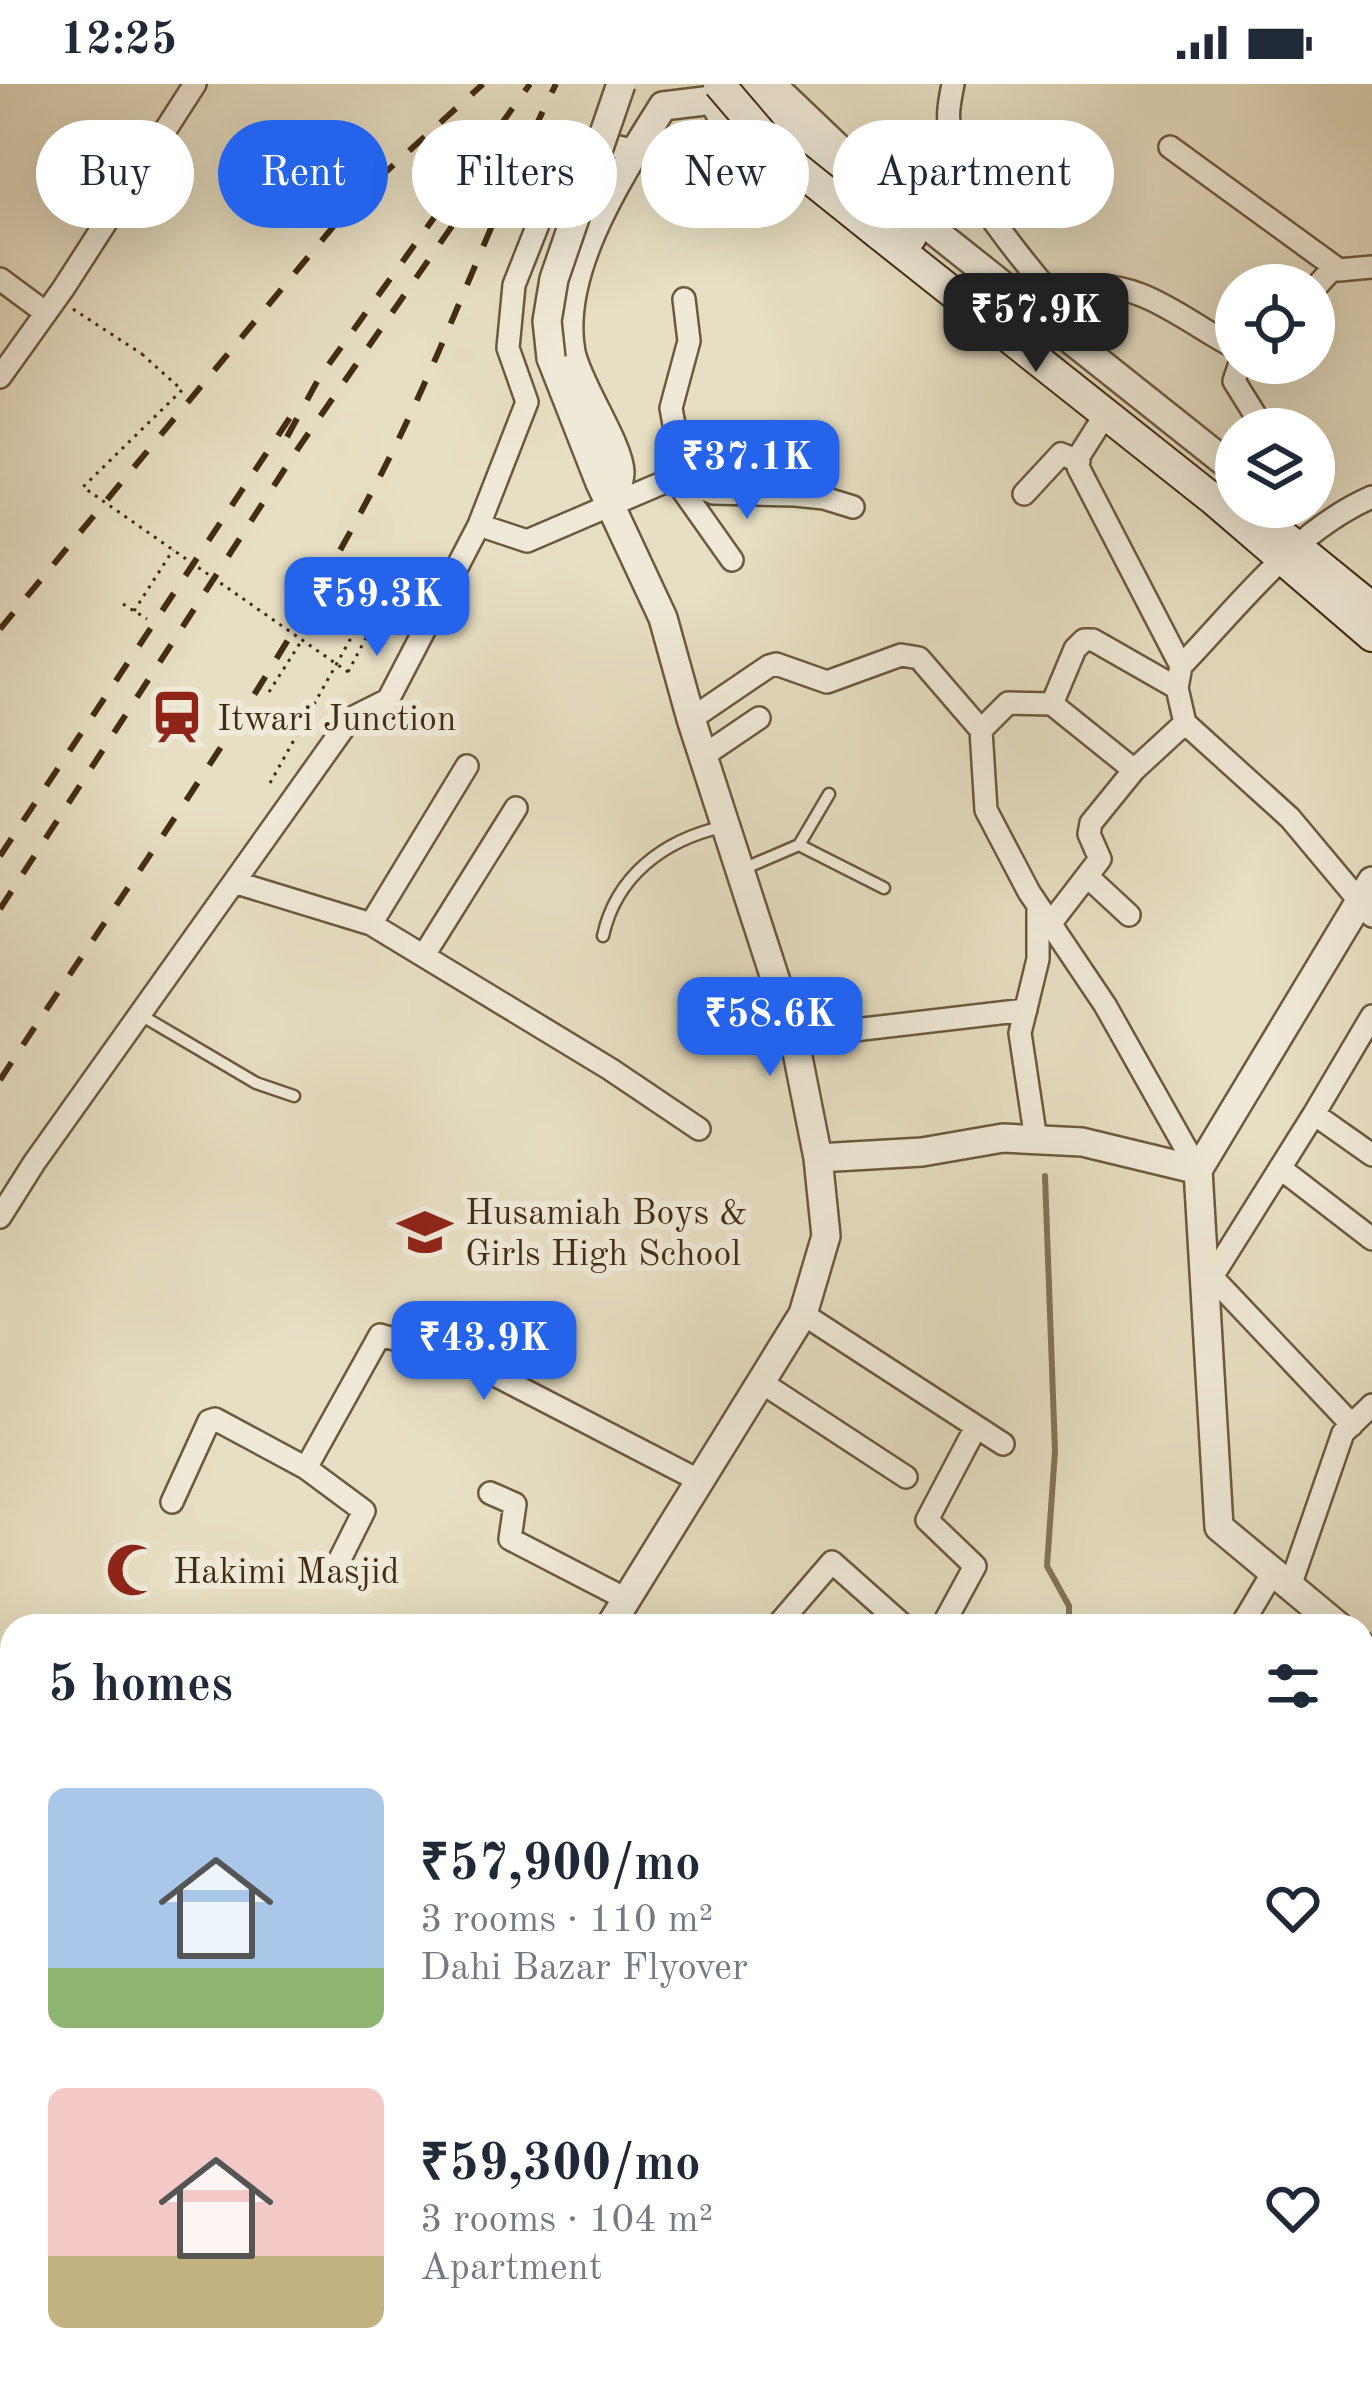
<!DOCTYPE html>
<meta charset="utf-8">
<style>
body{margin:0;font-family:"Old Standard TT",serif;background:#f6f6f7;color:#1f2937;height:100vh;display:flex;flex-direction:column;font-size:45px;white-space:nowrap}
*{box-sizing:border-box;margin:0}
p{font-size:39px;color:#747a83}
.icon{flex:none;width:66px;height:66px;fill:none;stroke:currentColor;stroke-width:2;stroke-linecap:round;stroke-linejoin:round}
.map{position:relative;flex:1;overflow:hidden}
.side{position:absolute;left:0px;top:1530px;width:1374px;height:771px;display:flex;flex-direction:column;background:#fff;border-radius:36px 36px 0 0;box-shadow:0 12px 48px #0002}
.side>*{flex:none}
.top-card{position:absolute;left:36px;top:36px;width:1302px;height:108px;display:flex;gap:24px}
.buttons{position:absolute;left:1215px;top:180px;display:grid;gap:24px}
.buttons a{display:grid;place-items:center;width:120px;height:120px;border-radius:50%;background:#fff;box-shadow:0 12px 48px #0002;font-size:60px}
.price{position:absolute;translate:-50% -102px;padding:0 27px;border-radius:24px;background:#2563eb;color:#fff;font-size:39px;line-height:78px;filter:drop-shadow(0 3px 6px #0008)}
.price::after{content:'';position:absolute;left:50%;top:72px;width:36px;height:27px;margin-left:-18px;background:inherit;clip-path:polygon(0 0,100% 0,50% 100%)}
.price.active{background:#222;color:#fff}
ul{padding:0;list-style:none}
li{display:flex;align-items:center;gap:36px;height:300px;padding:0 48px}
li span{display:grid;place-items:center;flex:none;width:336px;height:240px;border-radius:18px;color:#555}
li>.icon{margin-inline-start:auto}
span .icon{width:144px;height:144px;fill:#fffc;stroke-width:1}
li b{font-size:51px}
h2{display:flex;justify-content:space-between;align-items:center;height:144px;padding:0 48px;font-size:51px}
.pill{padding:0 42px;border-radius:54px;background:#fff;box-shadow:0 12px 48px #0002;font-size:42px;line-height:108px}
.pill.active{background:#2563eb;color:#fff}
.status{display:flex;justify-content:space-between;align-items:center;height:84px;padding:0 60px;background:#fff;direction:ltr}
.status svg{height:33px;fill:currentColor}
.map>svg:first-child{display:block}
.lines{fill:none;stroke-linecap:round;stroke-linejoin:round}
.stream{stroke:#847358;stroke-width:6}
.service-casing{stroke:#6c5a3e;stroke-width:15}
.minor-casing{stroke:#6c5a3e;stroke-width:26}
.tertiary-casing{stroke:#6c5a3e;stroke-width:32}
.secondary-casing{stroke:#432d12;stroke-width:34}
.path{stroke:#432d12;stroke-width:3;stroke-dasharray:3 6;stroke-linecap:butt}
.service{stroke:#efead8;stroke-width:10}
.minor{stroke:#efead8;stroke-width:21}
.tertiary{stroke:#efead8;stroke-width:27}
.secondary{stroke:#efead8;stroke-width:30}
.rail{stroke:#432d12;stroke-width:6;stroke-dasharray:21 21;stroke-linecap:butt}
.tertiary-bridge-casing{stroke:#6c5a3e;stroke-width:32;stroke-linecap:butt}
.secondary-bridge-casing{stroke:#432d12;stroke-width:34;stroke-linecap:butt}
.path-bridge{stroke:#432d12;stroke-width:3;stroke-dasharray:3 6;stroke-linecap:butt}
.tertiary-bridge{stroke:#efead8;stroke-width:27}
.secondary-bridge{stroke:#efead8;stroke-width:30}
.labels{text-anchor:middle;stroke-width:12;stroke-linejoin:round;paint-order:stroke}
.poi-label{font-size:36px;fill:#432d12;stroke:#efead8;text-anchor:start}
</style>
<div class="status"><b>12:25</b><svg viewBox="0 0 49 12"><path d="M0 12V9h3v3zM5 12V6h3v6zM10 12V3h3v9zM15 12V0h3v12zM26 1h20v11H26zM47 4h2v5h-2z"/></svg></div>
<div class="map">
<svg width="1372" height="2299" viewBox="0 0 1372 2299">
<rect width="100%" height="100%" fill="#e7dfc3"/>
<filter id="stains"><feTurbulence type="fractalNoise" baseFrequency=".00167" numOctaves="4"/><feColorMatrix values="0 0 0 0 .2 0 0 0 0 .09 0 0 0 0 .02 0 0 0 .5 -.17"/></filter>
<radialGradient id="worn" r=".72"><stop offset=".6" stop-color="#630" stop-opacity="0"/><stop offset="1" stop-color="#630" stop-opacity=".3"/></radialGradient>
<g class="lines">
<!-- stream -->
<path class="stream" d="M 1045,1092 L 1055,1367 L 1047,1482 L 1069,1522 L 1069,1542
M 870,2299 L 873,2289"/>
<defs>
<path id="service" d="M 799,761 L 884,804
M 743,785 L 799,761 L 829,710
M 603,852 C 616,792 664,756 722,743
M 139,930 L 256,999 L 294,1012"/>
<path id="minor" d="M 953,0 C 951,12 947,26 949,38 C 954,96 1014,165 1050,209
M 1170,63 L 1339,186 L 1372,183
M 0,195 L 46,229
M 1314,205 L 1334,183
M 1042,215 C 1053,206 1065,206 1079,204 C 1140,193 1185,238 1236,264
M 1240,279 L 1234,297 L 1264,345
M 0,293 L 63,205 L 195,0
M 1098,342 L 1079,372 L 1078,383 L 1181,582
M 682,385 L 697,402 L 713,409 L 795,411 L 824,414 L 853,423
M 674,394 L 732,476
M 1024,410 L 1061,370 L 1079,377
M 1372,413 C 1294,447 1239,522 1181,582 L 1177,604 L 1185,639 L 1290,734 L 1372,832
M 479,441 L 527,457 L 674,394 L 682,385 L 671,324 L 689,257 L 684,215
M 1052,620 L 1075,565 L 1084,556 L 1093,556 L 1177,604
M 691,635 L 769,582 L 776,580 L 827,598 L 901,571 L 919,574 L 981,646
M 703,672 L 759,634
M 1134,686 L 1052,620 L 1008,619 L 981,646 L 986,726 L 1029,808 L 1105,921 L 1198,1086
M 1088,793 L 1129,831
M 237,799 L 371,840 L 610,985 L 699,1045
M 371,840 L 467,682
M 1050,840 L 1100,775 L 1089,750 L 1091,739 L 1134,686 L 1185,639
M 424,871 L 516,724
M 794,953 L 1026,926
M 1314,1030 L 1372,932
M 1036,1056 L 1020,949 L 1038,875 L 1038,822
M 1280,1084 L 1372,1155
M 0,1133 L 34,1079 L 350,635 L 388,616 L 479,441 L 527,318 L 508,264 L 514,201 L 573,52 L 635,67
M 1212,1193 L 1352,1341
M 1205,1204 L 1314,1030 L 1372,1071
M 803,1230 L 1003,1360
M 761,1298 L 906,1393
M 306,1384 L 380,1251 L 464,1275 L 700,1397
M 490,1409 L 515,1420 L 510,1455 L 626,1515
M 172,1418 L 209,1337 L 215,1335 L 306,1384 L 364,1427 L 332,1491
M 1290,1502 L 1343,1349 L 1372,1321
M 944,1539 L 975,1482 L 927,1436 L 976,1343
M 777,1542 L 832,1478 L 904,1542
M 1241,1542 L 1273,1488
M 0,1609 L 12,1618
M 0,1704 L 12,1690
M 0,1785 L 12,1769
M 0,1829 L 12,1837
M 1362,1863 L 1372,1858
M 0,2028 L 12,2012
M 1362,2047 L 1368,2053
M 0,2057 L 12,2065
M 1362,2152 L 1372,2142
M 0,2256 L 12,2263
M 1362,2281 L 1372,2272
M 65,2289 L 89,2299
M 986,2289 L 995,2299
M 1175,2289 L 1187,2299
M 1346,2289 L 1359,2299
M 32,2299 L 40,2289
M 181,2299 L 192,2289
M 1046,2299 L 1057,2289
M 1215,2299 L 1224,2289"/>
<path id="tertiary" d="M 771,0 L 879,103 L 1236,387
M 713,16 L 725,39 L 780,88
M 551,274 L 600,399 L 663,534 L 691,635 L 794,953 L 818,1074 L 826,1152 L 803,1230 L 610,1542
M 611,424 C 614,413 620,399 620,388 C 619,360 577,300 571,268 C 556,186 622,88 663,22 L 713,16 L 751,0
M 818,1074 L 922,1068 L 1003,1054 L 1082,1058 L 1198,1086
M 1338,1542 L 1219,1443 L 1198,1086 L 1372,797
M 1362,1562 L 1372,1570
M 595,2289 L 598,2299"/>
<path id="secondary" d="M 756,21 L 802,68 L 911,153
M 879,150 L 1214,416 L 1372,552
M 1260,433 L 1372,524"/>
</defs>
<!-- service casing -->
<use href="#service" class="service-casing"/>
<!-- minor casing -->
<use href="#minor" class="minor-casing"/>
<!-- tertiary casing -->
<use href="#tertiary" class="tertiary-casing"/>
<!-- secondary casing -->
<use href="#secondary" class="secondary-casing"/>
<!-- path -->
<path class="path" d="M 73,225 L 142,270
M 123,520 L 147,535
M 134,527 L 173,466
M 348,588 L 376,535 L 401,547
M 269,608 L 302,556
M 270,699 L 365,529 L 376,535"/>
<!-- service -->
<use href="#service" class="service"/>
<!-- minor -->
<use href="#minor" class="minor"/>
<!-- tertiary -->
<use href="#tertiary" class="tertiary"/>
<!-- secondary -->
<use href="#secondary" class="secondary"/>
<!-- rail -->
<path class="rail" d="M 287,353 L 319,294 L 530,0
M 0,545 L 357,114 L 483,0
M 0,772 L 291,332
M 0,825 L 299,363 L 522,41
M 0,996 C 125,804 262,616 369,413 C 441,280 489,135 556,0"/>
<defs>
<path id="tertiary-bridge" d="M 551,274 L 547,237 L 554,195 L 621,0"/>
<path id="secondary-bridge" d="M 719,0 L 778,69 L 879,150"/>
</defs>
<!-- tertiary-bridge casing -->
<use href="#tertiary-bridge" class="tertiary-bridge-casing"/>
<!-- secondary-bridge casing -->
<use href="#secondary-bridge" class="secondary-bridge-casing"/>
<!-- path-bridge -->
<path class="path-bridge" d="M 142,270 L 182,306 L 83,403 L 348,588"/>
<!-- tertiary-bridge -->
<use href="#tertiary-bridge" class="tertiary-bridge"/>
<!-- secondary-bridge -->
<use href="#secondary-bridge" class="secondary-bridge"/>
</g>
<!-- icons -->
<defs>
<symbol id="station-bare" viewBox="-9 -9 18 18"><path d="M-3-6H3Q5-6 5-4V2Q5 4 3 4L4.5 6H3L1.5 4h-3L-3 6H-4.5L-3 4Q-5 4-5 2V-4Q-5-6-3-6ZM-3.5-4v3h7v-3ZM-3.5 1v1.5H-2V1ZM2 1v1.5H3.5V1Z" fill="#8f2418" stroke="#efead8" stroke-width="2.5" paint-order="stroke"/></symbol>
<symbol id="school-bare" viewBox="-9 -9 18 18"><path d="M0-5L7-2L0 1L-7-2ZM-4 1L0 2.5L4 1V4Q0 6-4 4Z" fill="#8f2418" stroke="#efead8" stroke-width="2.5" paint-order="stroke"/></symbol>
<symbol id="mosque-bare" viewBox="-9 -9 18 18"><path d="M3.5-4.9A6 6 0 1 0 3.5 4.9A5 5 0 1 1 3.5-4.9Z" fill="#8f2418" stroke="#efead8" stroke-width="2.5" paint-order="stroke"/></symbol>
</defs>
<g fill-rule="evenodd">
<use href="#station-bare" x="139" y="595" width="76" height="76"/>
<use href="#school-bare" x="387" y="1110" width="76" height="76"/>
<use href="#mosque-bare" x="95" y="1448" width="76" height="76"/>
</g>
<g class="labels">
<!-- poi labels -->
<g class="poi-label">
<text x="217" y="646">Itwari Junction</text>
<text x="465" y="1140">Husamiah Boys &amp;<tspan x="465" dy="41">Girls High School</tspan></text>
<text x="173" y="1499">Hakimi Masjid</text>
</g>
</g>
<rect width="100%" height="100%" filter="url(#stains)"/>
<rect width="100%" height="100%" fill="url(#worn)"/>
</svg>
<div class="buttons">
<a><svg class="icon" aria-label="locate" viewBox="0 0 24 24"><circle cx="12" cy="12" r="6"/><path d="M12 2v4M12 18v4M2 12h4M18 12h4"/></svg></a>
<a><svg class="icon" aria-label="layers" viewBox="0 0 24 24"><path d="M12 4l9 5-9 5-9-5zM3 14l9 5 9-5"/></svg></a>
</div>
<b class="price active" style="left:1036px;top:291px">₹57.9K</b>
<b class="price" style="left:747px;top:438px">₹37.1K</b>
<b class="price" style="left:377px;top:575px">₹59.3K</b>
<b class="price" style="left:770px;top:995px">₹58.6K</b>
<b class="price" style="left:484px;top:1319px">₹43.9K</b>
<div class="top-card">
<a class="pill">Buy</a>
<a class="pill active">Rent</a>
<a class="pill">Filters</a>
<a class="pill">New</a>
<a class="pill">Apartment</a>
</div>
<section class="side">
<h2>5 homes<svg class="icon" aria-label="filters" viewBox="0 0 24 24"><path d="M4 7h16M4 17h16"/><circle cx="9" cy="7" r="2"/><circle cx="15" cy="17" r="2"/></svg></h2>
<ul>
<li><span style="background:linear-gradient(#a9c7e8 75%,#8fb573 0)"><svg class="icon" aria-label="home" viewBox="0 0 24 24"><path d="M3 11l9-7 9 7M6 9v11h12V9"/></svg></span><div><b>₹57,900/mo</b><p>3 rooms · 110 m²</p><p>Dahi Bazar Flyover</p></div><svg class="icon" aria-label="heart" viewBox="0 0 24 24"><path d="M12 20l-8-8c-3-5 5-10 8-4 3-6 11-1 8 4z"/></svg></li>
<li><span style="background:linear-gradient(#f6c9c9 70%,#c2b280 0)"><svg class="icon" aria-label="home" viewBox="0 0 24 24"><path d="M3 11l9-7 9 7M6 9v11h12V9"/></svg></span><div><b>₹59,300/mo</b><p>3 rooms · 104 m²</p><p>Apartment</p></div><svg class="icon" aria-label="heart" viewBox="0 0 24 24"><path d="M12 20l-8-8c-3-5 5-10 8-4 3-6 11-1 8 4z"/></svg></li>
</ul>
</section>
</div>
